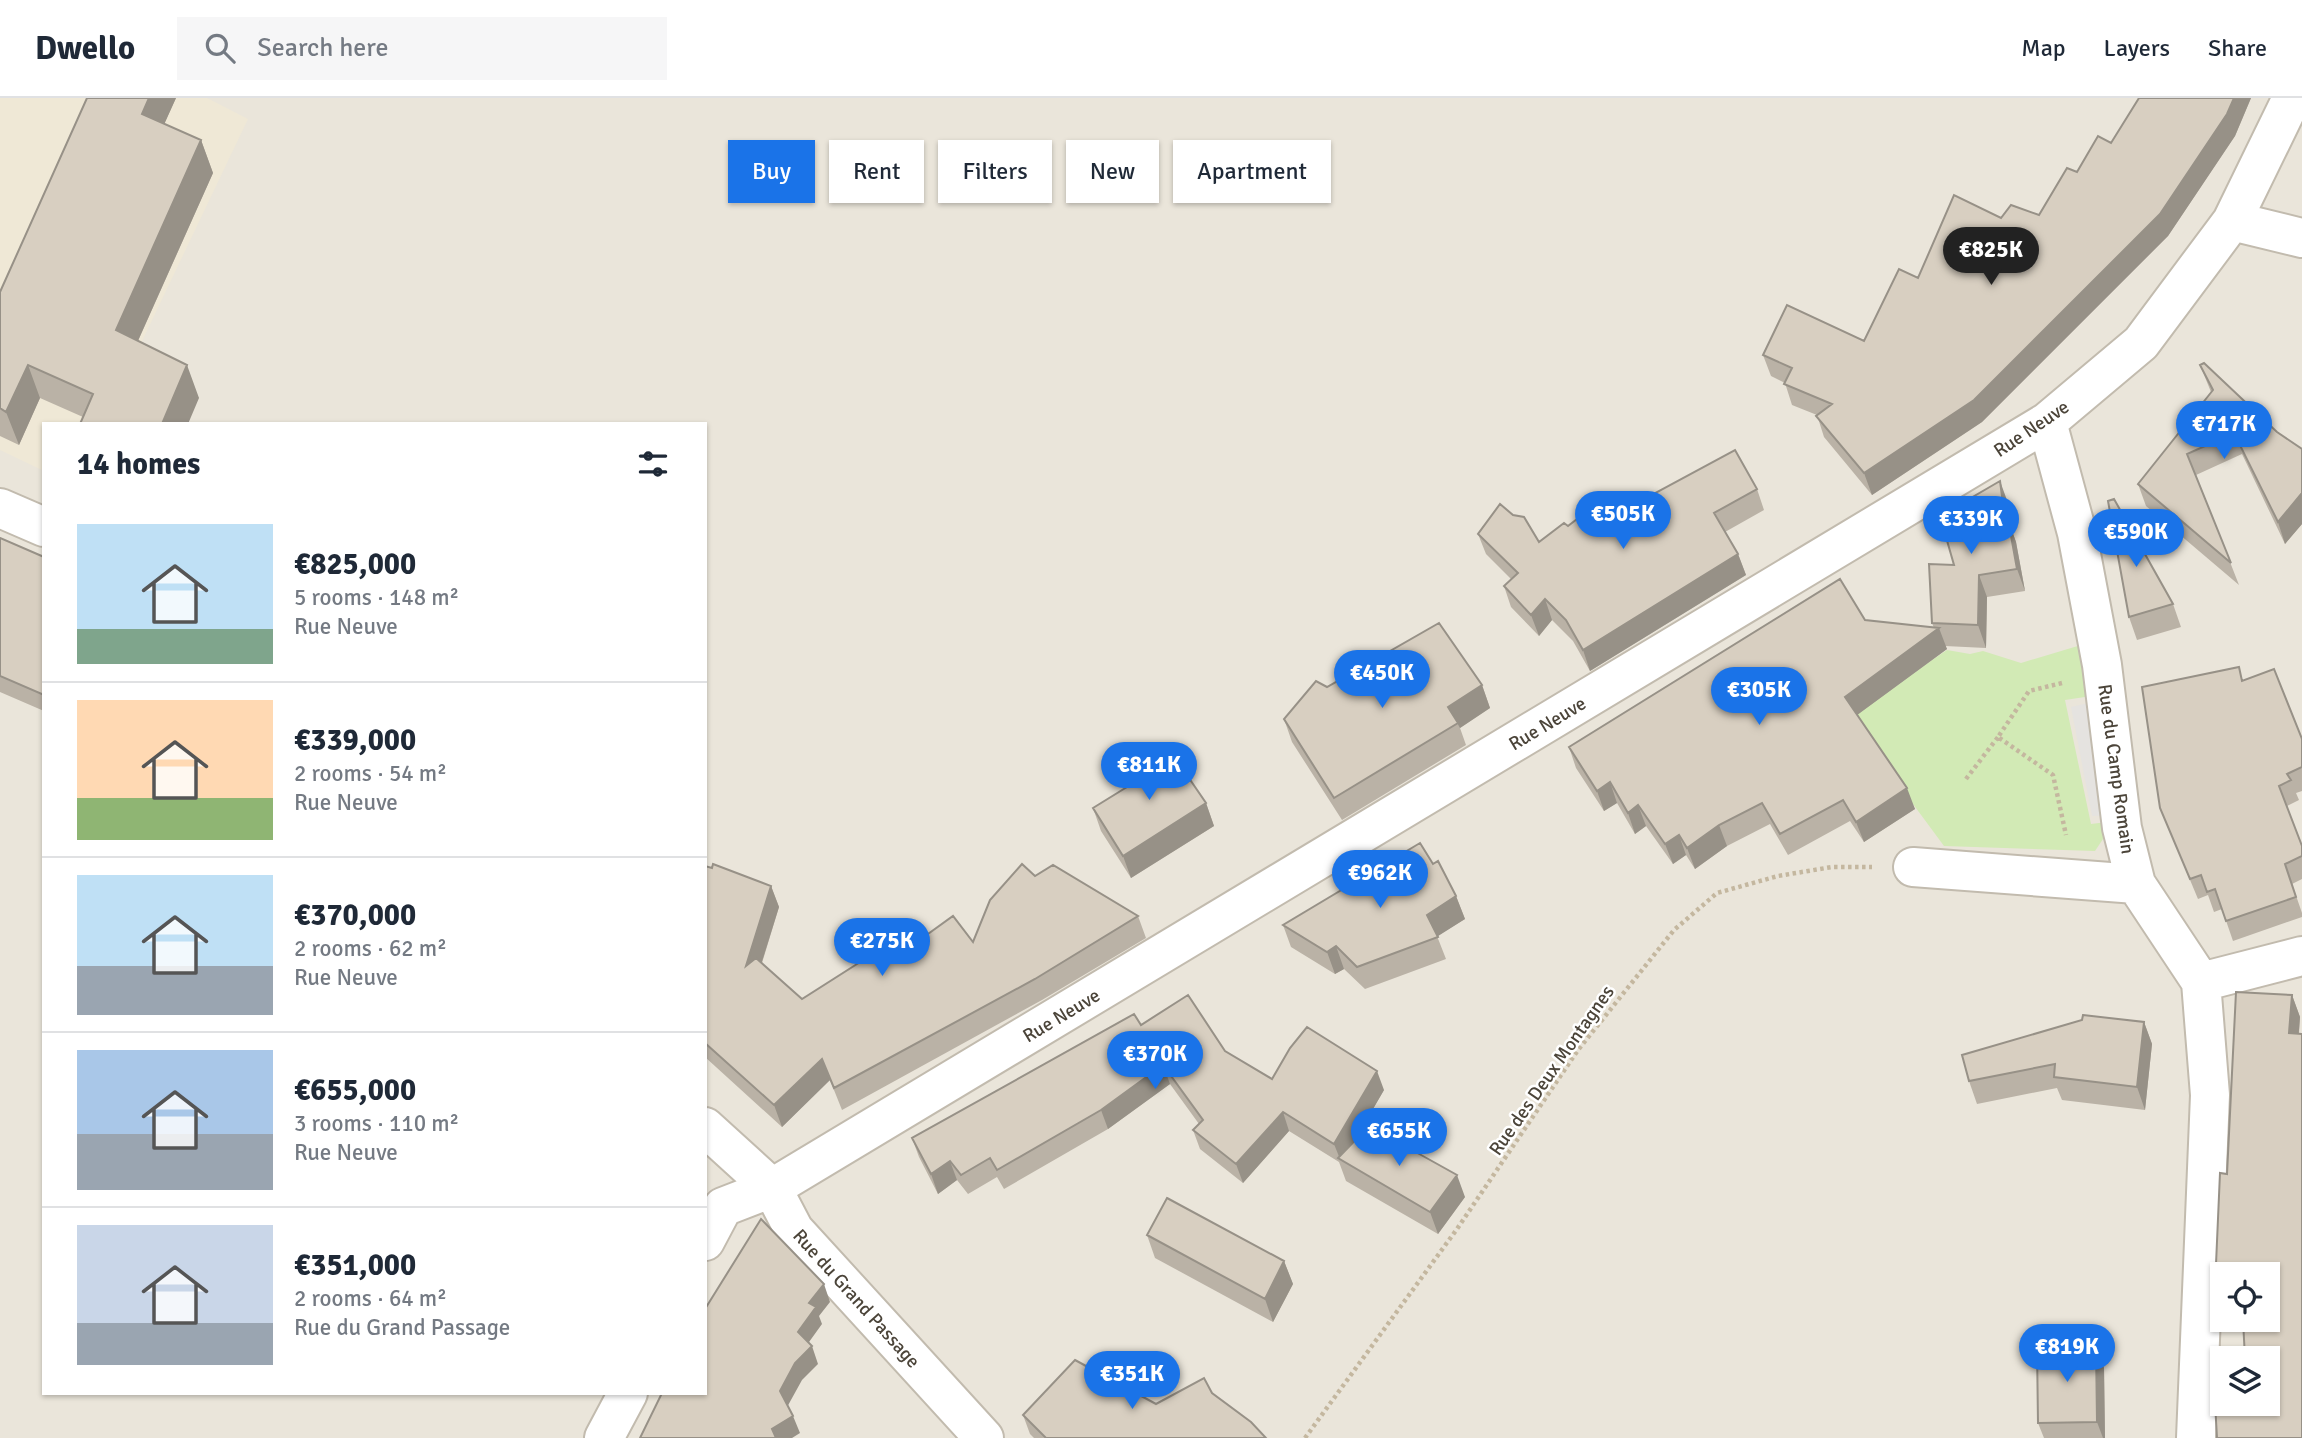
<!DOCTYPE html>
<meta charset="utf-8">
<style>
body{margin:0;font-family:Signika,sans-serif;background:#f6f6f7;color:#1f2937;height:100vh;display:flex;flex-direction:column;font-size:26px;white-space:nowrap}
*{box-sizing:border-box;margin:0}
p{font-size:23px;color:#747a83}
.icon{flex:none;width:38px;height:38px;fill:none;stroke:currentColor;stroke-width:2;stroke-linecap:round;stroke-linejoin:round}
.map{position:relative;flex:1;overflow:hidden}
.sheet{position:absolute;left:42px;top:324px;width:665px;height:973px;display:flex;flex-direction:column;background:#fff;border-radius:0px;box-shadow:0 2px 5px #0004}
.sheet>*{flex:none}
.hud{position:absolute;left:728px;top:42px;width:665px;height:63px;display:flex;gap:14px}
.controls{position:absolute;left:2210px;top:1164px;display:grid;gap:14px}
.controls a{display:grid;place-items:center;width:70px;height:70px;border-radius:0px;background:#fff;box-shadow:0 2px 5px #0004;font-size:35px}
.price{position:absolute;translate:-50% -60px;padding:0 16px;border-radius:24px;background:#1a73e8;color:#fff;font-size:23px;line-height:46px;filter:drop-shadow(0 2px 4px #0008)}
.price::after{content:'';position:absolute;left:50%;top:42px;width:21px;height:16px;margin-left:-10px;background:inherit;clip-path:polygon(0 0,100% 0,50% 100%)}
.price.on{background:#222;color:#fff}
ul{padding:0;list-style:none}
li{display:flex;align-items:center;gap:21px;height:175px;padding:0 35px}
li+li{border-top:2px solid #e0e1e3}
li span{display:grid;place-items:center;flex:none;width:196px;height:140px;border-radius:0px;color:#555}
li>.icon{margin-inline-start:auto}
span .icon{width:84px;height:84px;fill:#fffc;stroke-width:1}
li b{font-size:30px}
h2{display:flex;justify-content:space-between;align-items:center;height:84px;padding:0 35px;font-size:30px}
.pill{padding:0 24px;border-radius:0px;background:#fff;box-shadow:0 2px 5px #0004;font-size:24px;line-height:63px}
.pill.on{background:#1a73e8;color:#fff}
header{display:flex;align-items:center;gap:42px;box-sizing:border-box;height:98px;padding:0 35px;background:#fff;border-bottom:2px solid #e0e1e3}
header strong{font-size:33px}
nav{display:flex;gap:38px;margin-inline-start:auto;font-size:24px}
.search{width:490px;height:63px;background:#f6f6f7;display:flex;align-items:center;gap:18px;box-sizing:border-box;padding:0 24px;border-radius:0px;color:#747a83;font-size:26px}
.map>svg:first-child{display:block}
.residential{fill:#eae5da;fill-rule:evenodd}
.education{fill:#efe8d6}
.green{fill:#d2eab5}
.parking{fill:#e5e3e0}
.lines{fill:none;stroke-linecap:round;stroke-linejoin:round}
.minor-casing{stroke:#c2bbae;stroke-width:42}
.path{stroke:#c4b79f;stroke-width:4.5;stroke-dasharray:3.5 3.5;stroke-linecap:butt}
.minor{stroke:#fff;stroke-width:38}
.wall{fill:#bab2a6;fill-rule:evenodd}
.shaded-wall{fill:#979187}
.building{fill:#d8cfc1;stroke:#979187;stroke-width:2}
.labels{text-anchor:middle;stroke-width:5;stroke-linejoin:round;paint-order:stroke}
.street-label{font-size:19px;fill:#4b4439;stroke:#fff}
</style>
<header>
<strong>Dwello</strong>
<div class="search"><svg class="icon" aria-label="search" viewBox="0 0 24 24"><circle cx="10" cy="10" r="6"/><path d="M15 15l6 6"/></svg>Search here</div>
<nav><a>Map</a><a>Layers</a><a>Share</a></nav>
</header>
<div class="map">
<svg width="2302" height="1340" viewBox="0 0 2302 1340">
<rect width="100%" height="100%" fill="#f6f3ec"/>
<!-- residential -->
<path class="residential" d="M 0,0 L 2302,0 L 2302,1340 L 0,1340 ZM 44,326 L 705,326 L 705,1295 L 44,1295 ZM 2222,1176 L 2268,1176 L 2268,1222 L 2222,1222 ZM 2222,1260 L 2268,1260 L 2268,1306 L 2222,1306 Z"/>
<!-- education -->
<path class="education" d="M 0,0 L 207,0 L 248,21 L 103,325 L 44,326 L 44,373 L 0,352 Z"/>
<!-- green -->
<path class="green" d="M 2091,544 L 2105,596 L 2065,602 L 2091,726 L 2115,723 L 2095,753 L 1944,748 L 1848,618 L 1947,552 L 1970,556 L 1983,553 L 2021,565 Z"/>
<!-- parking -->
<path class="parking" d="M 2107,601 L 2120,717 L 2092,718 L 2071,609 Z"/>
<g class="lines">
<defs>
<path id="minor" d="M 2232,123 L 2302,140
M 2047,324 L 2077,435 L 2102,567 L 2122,730 L 2136,786 L 2201,884 L 2210,997 L 2196,1340
M 0,410 L 44,429
M 1913,769 L 2136,786
M 2201,884 L 2302,858
M 705,1029 L 772,1090 L 794,1132 L 984,1340
M 705,1143 L 723,1109 L 772,1090 L 2047,324 L 2141,245 L 2232,123 L 2292,0
M 604,1340 L 628,1295"/>
</defs>
<!-- minor casing -->
<use href="#minor" class="minor-casing"/>
<!-- path -->
<path class="path" d="M 2062,585 L 2029,593 L 1998,639 L 2053,677 L 2066,737
M 1966,681 L 1998,639
M 1305,1340 L 1457,1131 L 1578,952 L 1674,832 L 1717,795 L 1778,778 L 1832,769 L 1872,769"/>
<!-- minor -->
<use href="#minor" class="minor"/>
</g>
<!-- wall -->
<path class="wall" d="M 87,0 L 176,0 L 164,26 L 201,42 L 213,75 L 138,243 L 199,300 L 83,319 L 40,300 L 19,347 L 0,338 L 0,194 Z
M 2139,0 L 2251,0 L 2235,38 L 2168,138 L 1982,324 L 1872,397 L 1824,339 L 1817,317 L 1792,307 L 1785,285 L 1771,278 L 1763,257 L 1864,243 L 1918,180 L 2001,120 L 2039,117 L 2077,74 L 2111,45 Z
M 2200,267 L 2277,334 L 2302,351 L 2302,426 L 2285,446 L 2242,356 L 2196,377 L 2239,487 L 2146,408 L 2138,386 L 2211,294 Z
M 1757,391 L 1764,412 L 1725,434 L 1738,456 L 1746,477 L 1590,573 L 1573,543 L 1552,522 L 1539,538 L 1511,509 L 1504,488 L 1511,481 L 1486,456 L 1478,436 L 1539,444 L 1568,428 Z
M 2008,405 L 2011,430 L 2016,444 L 2025,493 L 1987,499 L 1986,550 L 1945,548 L 1947,551 L 1857,617 L 1915,711 L 1864,744 L 1850,723 L 1788,757 L 1770,726 L 1727,748 L 1695,771 L 1686,757 L 1673,766 L 1646,728 L 1635,736 L 1617,705 L 1604,713 L 1576,670 L 1569,649 L 1865,522 L 1934,530 L 1932,525 L 1954,467 Z
M 0,440 L 44,459 L 44,613 L 0,594 Z
M 2173,506 L 2181,529 L 2137,542 L 2129,519 Z
M 2244,582 L 2302,641 L 2302,693 L 2296,695 L 2299,702 L 2287,708 L 2302,748 L 2302,781 L 2292,786 L 2302,815 L 2302,819 L 2233,843 L 2222,811 L 2214,814 L 2208,797 L 2198,801 L 2160,710 Z
M 1482,587 L 1490,610 L 1460,630 L 1466,647 L 1342,722 L 1292,644 L 1284,621 L 1327,589 Z
M 1127,674 L 1206,705 L 1214,728 L 1131,780 L 1101,733 L 1093,710 L 1132,686 Z
M 1433,766 L 1456,798 L 1465,821 L 1437,838 L 1446,861 L 1365,891 L 1344,871 L 1335,876 L 1291,849 L 1283,827 Z
M 705,768 L 771,788 L 779,809 L 762,865 L 802,901 L 910,849 L 973,844 L 1035,778 L 1138,818 L 1146,840 L 1042,902 L 842,1012 L 830,982 L 782,1029 L 705,959 Z
M 2292,897 L 2300,919 L 2299,936 L 2302,1340 L 2268,1306 L 2244,1232 L 2222,1234 L 2214,1212 L 2227,1076 ZM 2222,1176 L 2268,1222 L 2222,1222 Z
M 2144,924 L 2152,946 L 2145,1012 L 2062,1002 L 2057,990 L 1977,1006 L 1969,983 Z
M 1141,927 L 1225,953 L 1272,981 L 1384,992 L 1354,1043 L 1465,1099 L 1438,1136 L 1346,1083 L 1339,1064 L 1289,1033 L 1243,1085 L 1200,1051 L 1193,1032 L 1199,1026 L 1170,986 L 1108,1031 L 1004,1091 L 997,1079 L 968,1096 L 957,1082 L 938,1096 L 919,1059 L 912,1040 Z
M 1147,1137 L 1284,1163 L 1293,1186 L 1273,1224 L 1155,1160 Z
M 2096,1248 L 2104,1270 L 2105,1340 L 2044,1340 L 2038,1325 Z
M 1212,1295 L 1266,1340 L 1034,1340 L 1030,1336 L 1023,1317 L 1156,1306 Z"/>
<!-- shaded-wall -->
<path class="shaded-wall" d="M 149,0 L 176,0 L 154,49 L 142,16 Z
M 2234,0 L 2251,0 L 2235,38 L 2168,138 L 1982,324 L 1872,397 L 1864,375 Z
M 201,42 L 213,75 L 128,265 L 116,232 Z
M 28,267 L 40,300 L 19,347 L 6,314 Z
M 187,267 L 199,300 L 188,326 L 162,326 Z
M 2000,383 L 2008,405 L 2011,430 L 2016,444 L 2025,493 L 2017,471 L 2005,421 Z
M 2302,395 L 2302,426 L 2285,446 L 2278,424 Z
M 1738,456 L 1746,477 L 1590,573 L 1583,552 Z
M 1979,477 L 1987,499 L 1986,550 L 1978,527 Z
M 1545,501 L 1552,522 L 1539,538 L 1531,517 Z
M 1939,530 L 1947,551 L 1853,620 L 1845,599 Z
M 1482,587 L 1490,610 L 1460,630 L 1448,609 Z
M 1610,684 L 1617,705 L 1604,713 L 1597,693 Z
M 1907,690 L 1915,711 L 1864,744 L 1856,724 Z
M 1206,705 L 1214,728 L 1131,780 L 1123,758 Z
M 1638,707 L 1646,728 L 1635,736 L 1628,715 Z
M 1719,727 L 1727,748 L 1695,771 L 1687,750 Z
M 1679,737 L 1686,757 L 1673,766 L 1665,746 Z
M 771,788 L 779,809 L 754,889 L 746,868 Z
M 1456,798 L 1465,821 L 1435,840 L 1427,817 Z
M 1336,848 L 1344,871 L 1335,876 L 1327,854 Z
M 2292,897 L 2300,919 L 2297,957 L 2289,935 Z
M 2144,924 L 2152,946 L 2145,1012 L 2137,989 Z
M 822,961 L 830,982 L 782,1029 L 774,1007 Z
M 1163,967 L 1170,986 L 1108,1031 L 1101,1012 Z
M 1377,973 L 1384,992 L 1343,1063 L 1340,1061 L 1334,1046 Z
M 1283,1014 L 1289,1033 L 1243,1085 L 1236,1066 Z
M 950,1063 L 957,1082 L 938,1096 L 931,1076 Z
M 1457,1077 L 1465,1099 L 1438,1136 L 1430,1114 Z
M 1284,1163 L 1293,1186 L 1273,1224 L 1265,1201 Z
M 824,1186 L 830,1204 L 819,1218 L 822,1226 L 804,1251 L 798,1234 L 809,1205 Z
M 812,1248 L 818,1266 L 802,1282 L 786,1311 L 780,1293 L 795,1265 Z
M 2096,1248 L 2104,1270 L 2105,1340 L 2103,1340 L 2097,1324 Z
M 793,1318 L 800,1335 L 792,1340 L 776,1340 L 772,1331 Z"/>
<!-- building -->
<path class="building" d="M 87,0 L 149,0 L 142,16 L 201,42 L 116,232 L 187,267 L 162,326 L 80,326 L 93,296 L 28,267 L 6,314 L 0,310 L 0,194 Z
M 2139,0 L 2234,0 L 2227,16 L 2160,116 L 1974,302 L 1864,375 L 1816,318 L 1832,306 L 1784,286 L 1792,270 L 1763,257 L 1787,207 L 1864,243 L 1899,171 L 1918,180 L 1954,97 L 2001,120 L 2011,107 L 2039,117 L 2067,70 L 2077,74 L 2098,38 L 2111,45 Z
M 2204,265 L 2277,334 L 2302,351 L 2302,395 L 2278,424 L 2234,335 L 2187,356 L 2231,465 L 2138,386 L 2213,292 L 2200,267 Z
M 1735,352 L 1757,391 L 1714,415 L 1738,456 L 1583,552 L 1566,522 L 1545,501 L 1531,517 L 1504,488 L 1518,475 L 1478,436 L 1500,406 L 1513,417 L 1524,419 L 1539,444 L 1564,425 L 1568,428 L 1599,404 L 1609,420 Z
M 2000,383 L 2005,421 L 2008,421 L 2017,471 L 1979,477 L 1978,527 L 1932,525 L 1929,466 L 1954,467 L 1940,418 Z
M 2114,401 L 2173,506 L 2129,519 L 2108,403 Z
M 0,440 L 44,459 L 44,597 L 0,578 Z
M 1840,481 L 1865,522 L 1939,530 L 1845,599 L 1907,690 L 1856,724 L 1843,702 L 1780,736 L 1762,705 L 1719,727 L 1687,750 L 1679,737 L 1665,746 L 1638,707 L 1628,715 L 1610,684 L 1597,693 L 1569,649 Z
M 1439,525 L 1482,587 L 1448,609 L 1458,625 L 1334,700 L 1284,621 L 1316,583 L 1327,589 Z
M 2239,569 L 2242,583 L 2274,571 L 2302,641 L 2302,669 L 2287,676 L 2291,682 L 2279,688 L 2302,748 L 2302,758 L 2285,766 L 2296,799 L 2226,823 L 2215,791 L 2207,794 L 2201,777 L 2190,781 L 2160,710 L 2142,589 Z
M 1167,648 L 1206,705 L 1123,758 L 1093,710 L 1135,684 L 1127,674 Z
M 1420,745 L 1433,766 L 1438,763 L 1456,798 L 1427,817 L 1438,839 L 1357,869 L 1336,848 L 1327,854 L 1283,827 Z
M 713,766 L 771,788 L 746,868 L 756,860 L 802,901 L 901,838 L 910,849 L 953,818 L 973,844 L 990,802 L 1022,766 L 1035,778 L 1053,767 L 1138,818 L 1035,881 L 834,990 L 822,961 L 774,1007 L 705,945 L 705,768 L 712,770 Z
M 2236,894 L 2292,897 L 2289,935 L 2302,936 L 2302,1340 L 2217,1340 L 2214,1287 L 2222,1284 L 2222,1306 L 2268,1306 L 2268,1260 L 2245,1260 L 2243,1222 L 2268,1222 L 2268,1176 L 2222,1176 L 2222,1212 L 2214,1212 L 2220,1075 L 2227,1076 Z
M 1188,897 L 1225,953 L 1272,981 L 1290,950 L 1307,929 L 1377,973 L 1334,1046 L 1283,1014 L 1236,1066 L 1193,1032 L 1203,1022 L 1163,967 L 1101,1012 L 997,1072 L 990,1060 L 961,1077 L 950,1063 L 931,1076 L 912,1040 L 1134,916 L 1141,927 Z
M 2083,917 L 2144,924 L 2137,989 L 2054,979 L 2055,966 L 1969,983 L 1962,957 L 2082,922 Z
M 1369,1028 L 1457,1077 L 1430,1114 L 1338,1060 Z
M 1167,1100 L 1284,1163 L 1265,1201 L 1147,1137 Z
M 761,1121 L 824,1186 L 809,1205 L 816,1209 L 798,1234 L 812,1248 L 795,1265 L 780,1293 L 793,1318 L 772,1331 L 776,1340 L 640,1340 L 662,1295 L 705,1295 L 705,1211 Z
M 2096,1248 L 2097,1324 L 2038,1325 L 2037,1249 Z
M 1075,1262 L 1156,1306 L 1204,1280 L 1212,1295 L 1251,1324 L 1266,1340 L 1046,1340 L 1023,1317 Z"/>
<g class="labels">
<!-- street labels -->
<g class="street-label">
<text transform="translate(2031 330) rotate(-34)" y="7">Rue Neuve</text>
<text transform="translate(1547 625) rotate(-31)" y="7">Rue Neuve</text>
<text transform="translate(2117 671) rotate(82)" y="7">Rue du Camp Romain</text>
<text transform="translate(1061 917) rotate(-31)" y="7">Rue Neuve</text>
<text transform="translate(1551 972) rotate(-55)" y="7">Rue des Deux Montagnes</text>
<text transform="translate(857 1200) rotate(48)" y="7">Rue du Grand Passage</text>
</g>
</g>
</svg>
<div class="controls">
<a><svg class="icon" aria-label="locate" viewBox="0 0 24 24"><circle cx="12" cy="12" r="6"/><path d="M12 2v4M12 18v4M2 12h4M18 12h4"/></svg></a>
<a><svg class="icon" aria-label="layers" viewBox="0 0 24 24"><path d="M12 4l9 5-9 5-9-5zM3 14l9 5 9-5"/></svg></a>
</div>
<b class="price on" style="left:1991px;top:189px">€825K</b>
<b class="price" style="left:2224px;top:363px">€717K</b>
<b class="price" style="left:1623px;top:453px">€505K</b>
<b class="price" style="left:1971px;top:458px">€339K</b>
<b class="price" style="left:2136px;top:471px">€590K</b>
<b class="price" style="left:1382px;top:612px">€450K</b>
<b class="price" style="left:1759px;top:629px">€305K</b>
<b class="price" style="left:1149px;top:704px">€811K</b>
<b class="price" style="left:1380px;top:812px">€962K</b>
<b class="price" style="left:882px;top:880px">€275K</b>
<b class="price" style="left:1155px;top:993px">€370K</b>
<b class="price" style="left:1399px;top:1070px">€655K</b>
<b class="price" style="left:2067px;top:1286px">€819K</b>
<b class="price" style="left:1132px;top:1313px">€351K</b>
<div class="hud">
<a class="pill on">Buy</a>
<a class="pill">Rent</a>
<a class="pill">Filters</a>
<a class="pill">New</a>
<a class="pill">Apartment</a>
</div>
<section class="sheet">
<h2>14 homes<svg class="icon" aria-label="filters" viewBox="0 0 24 24"><path d="M4 7h16M4 17h16"/><circle cx="9" cy="7" r="2"/><circle cx="15" cy="17" r="2"/></svg></h2>
<ul>
<li><span style="background:linear-gradient(#bfe0f5 75%,#7fa58c 0)"><svg class="icon" aria-label="home" viewBox="0 0 24 24"><path d="M3 11l9-7 9 7M6 9v11h12V9"/></svg></span><div><b>€825,000</b><p>5 rooms · 148 m²</p><p>Rue Neuve</p></div></li>
<li><span style="background:linear-gradient(#ffd9b3 70%,#8fb573 0)"><svg class="icon" aria-label="home" viewBox="0 0 24 24"><path d="M3 11l9-7 9 7M6 9v11h12V9"/></svg></span><div><b>€339,000</b><p>2 rooms · 54 m²</p><p>Rue Neuve</p></div></li>
<li><span style="background:linear-gradient(#bfe0f5 65%,#9aa5b1 0)"><svg class="icon" aria-label="home" viewBox="0 0 24 24"><path d="M3 11l9-7 9 7M6 9v11h12V9"/></svg></span><div><b>€370,000</b><p>2 rooms · 62 m²</p><p>Rue Neuve</p></div></li>
<li><span style="background:linear-gradient(#a9c7e8 60%,#9aa5b1 0)"><svg class="icon" aria-label="home" viewBox="0 0 24 24"><path d="M3 11l9-7 9 7M6 9v11h12V9"/></svg></span><div><b>€655,000</b><p>3 rooms · 110 m²</p><p>Rue Neuve</p></div></li>
<li><span style="background:linear-gradient(#c9d6e8 70%,#9aa5b1 0)"><svg class="icon" aria-label="home" viewBox="0 0 24 24"><path d="M3 11l9-7 9 7M6 9v11h12V9"/></svg></span><div><b>€351,000</b><p>2 rooms · 64 m²</p><p>Rue du Grand Passage</p></div></li>
</ul>
</section>
</div>
